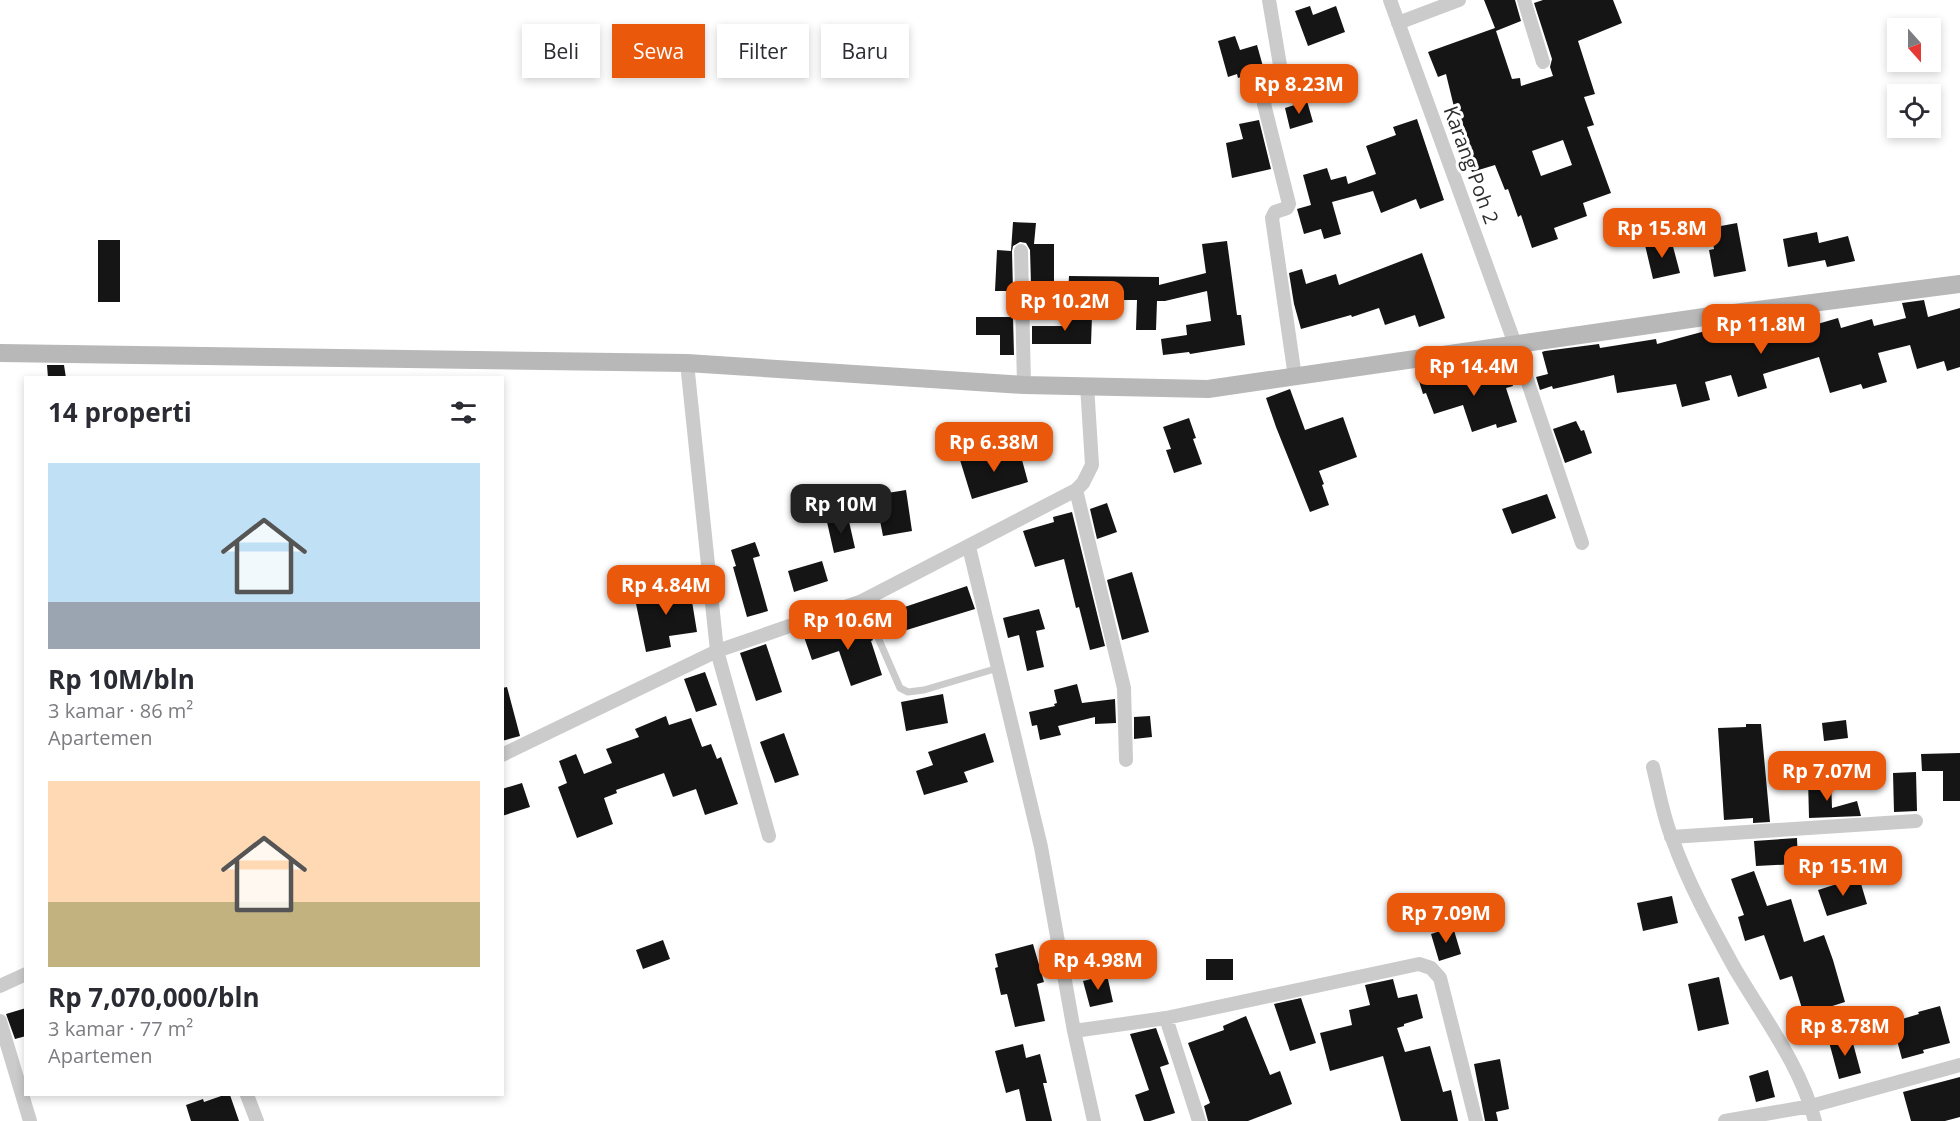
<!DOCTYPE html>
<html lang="id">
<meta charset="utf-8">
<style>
body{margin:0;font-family:"Open Sans",sans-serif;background:#f7f7f7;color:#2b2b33;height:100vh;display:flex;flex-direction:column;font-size:22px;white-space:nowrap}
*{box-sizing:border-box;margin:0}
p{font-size:20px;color:#7c7c81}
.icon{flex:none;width:33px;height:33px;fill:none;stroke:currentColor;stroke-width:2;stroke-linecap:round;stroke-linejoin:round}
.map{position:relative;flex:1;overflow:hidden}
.details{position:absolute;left:24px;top:376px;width:480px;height:720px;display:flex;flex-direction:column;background:#fff;border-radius:0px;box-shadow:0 3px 9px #0003}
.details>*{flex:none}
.hud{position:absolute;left:522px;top:24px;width:570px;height:54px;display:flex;gap:12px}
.needle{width:39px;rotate:159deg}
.controls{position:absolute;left:1887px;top:18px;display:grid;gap:12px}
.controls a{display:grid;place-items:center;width:54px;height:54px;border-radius:0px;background:#fff;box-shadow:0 3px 9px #0003;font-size:30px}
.price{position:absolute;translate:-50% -51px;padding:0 14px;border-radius:12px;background:#ea580c;color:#fff;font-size:20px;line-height:39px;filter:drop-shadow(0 2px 3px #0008)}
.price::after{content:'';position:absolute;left:50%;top:36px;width:18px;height:14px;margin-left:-9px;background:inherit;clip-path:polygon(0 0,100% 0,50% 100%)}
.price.active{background:#222;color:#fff}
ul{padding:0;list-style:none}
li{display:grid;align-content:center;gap:12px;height:318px;padding:0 24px}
li span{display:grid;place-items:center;height:186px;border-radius:0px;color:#555}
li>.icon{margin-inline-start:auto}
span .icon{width:108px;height:108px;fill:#fffc;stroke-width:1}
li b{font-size:26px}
h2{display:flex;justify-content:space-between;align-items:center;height:72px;padding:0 24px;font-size:26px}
.tag{padding:0 21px;border-radius:0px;background:#fff;box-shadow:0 3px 9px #0003;font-size:21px;line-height:54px}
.tag.active{background:#ea580c;color:#fff}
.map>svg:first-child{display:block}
.building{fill:#151515;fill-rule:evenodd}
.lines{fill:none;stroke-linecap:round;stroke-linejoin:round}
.lane{stroke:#cbcbcb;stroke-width:7}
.street{stroke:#cbcbcb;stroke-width:14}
.secondary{stroke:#b8b8b8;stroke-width:18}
.labels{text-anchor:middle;stroke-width:6;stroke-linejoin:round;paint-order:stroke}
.street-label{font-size:20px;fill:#2e2e2e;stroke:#fff}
</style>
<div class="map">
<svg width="1960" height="1121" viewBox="0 0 1960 1121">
<rect width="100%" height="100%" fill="#fff"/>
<!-- building -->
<path class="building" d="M 1484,0 L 1515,0 L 1521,21 L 1496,31 L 1512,79 L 1520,78 L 1521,86 L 1553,76 L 1550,67 L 1552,59 L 1534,3 L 1543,0 L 1613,0 L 1622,23 L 1578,41 L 1595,94 L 1584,97 L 1594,125 L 1587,127 L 1611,193 L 1583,203 L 1587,216 L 1554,228 L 1558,239 L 1532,248 L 1521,215 L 1518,217 L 1508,189 L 1505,190 L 1495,165 L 1472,172 L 1463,147 L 1470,145 L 1458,110 L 1455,111 L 1446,74 L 1438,77 L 1428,52 L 1495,28 ZM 1563,140 L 1572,165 L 1541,176 L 1532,151 Z
M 1310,6 L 1313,15 L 1336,6 L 1345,32 L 1308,46 L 1295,11 Z
M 1235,36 L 1240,50 L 1257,45 L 1264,70 L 1238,78 L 1237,74 L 1228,77 L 1218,41 Z
M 1307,101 L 1313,122 L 1290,129 L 1285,108 Z
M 1417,119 L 1444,200 L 1420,209 L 1416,199 L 1381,213 L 1373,191 L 1332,202 L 1341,234 L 1324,239 L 1321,229 L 1304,234 L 1297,209 L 1311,205 L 1303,175 L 1327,168 L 1331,180 L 1346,176 L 1348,184 L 1376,174 L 1366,146 L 1396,135 L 1393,127 Z
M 1259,120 L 1271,169 L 1232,178 L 1226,143 L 1243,139 L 1239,124 Z
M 1013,222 L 1036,223 L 1034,244 L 1054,244 L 1054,284 L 1031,284 L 1030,250 L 1026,243 L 1020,242 L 1013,246 L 1012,251 L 1013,291 L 995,291 L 997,250 L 1011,251 Z
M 1737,223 L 1746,271 L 1714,277 L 1709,250 L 1714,249 L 1710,228 Z
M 1817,232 L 1819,243 L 1848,236 L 1855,261 L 1827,267 L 1825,260 L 1788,267 L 1783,239 Z
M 1671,239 L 1680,273 L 1653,279 L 1645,245 Z
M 98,240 L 120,240 L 120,302 L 98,302 Z
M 1227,241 L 1237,315 L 1241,315 L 1245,345 L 1190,354 L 1189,352 L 1163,355 L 1161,339 L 1187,335 L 1186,325 L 1211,321 L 1207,291 L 1165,301 L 1157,301 L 1156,330 L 1136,330 L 1137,300 L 1100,300 L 1100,294 L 1068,293 L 1069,276 L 1159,277 L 1159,285 L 1206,273 L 1202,244 Z
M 1422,253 L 1445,318 L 1419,327 L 1415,315 L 1385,325 L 1379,308 L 1352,317 L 1351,315 L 1301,329 L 1294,304 L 1289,273 L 1302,269 L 1306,284 L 1336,274 L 1339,285 Z
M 1924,300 L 1928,317 L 1960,308 L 1960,367 L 1947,371 L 1944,361 L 1917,369 L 1910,345 L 1878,353 L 1887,382 L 1863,389 L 1861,384 L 1830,393 L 1819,357 L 1763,374 L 1767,388 L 1738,397 L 1731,375 L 1705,382 L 1710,400 L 1682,407 L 1676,384 L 1617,393 L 1614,375 L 1553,389 L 1552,386 L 1540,390 L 1536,377 L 1548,374 L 1542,352 L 1545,351 L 1599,344 L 1600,348 L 1656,339 L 1657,344 L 1724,326 L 1747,323 L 1748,325 L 1793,317 L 1797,330 L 1838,318 L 1841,328 L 1872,319 L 1874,326 L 1906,318 L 1902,303 Z
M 1068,316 L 1092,316 L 1091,344 L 1032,344 L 1032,326 L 1068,326 Z
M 976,317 L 1013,317 L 1014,355 L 1000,355 L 1000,335 L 976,335 Z
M 1506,364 L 1513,386 L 1506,388 L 1517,422 L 1497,428 L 1496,424 L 1472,432 L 1463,405 L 1434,414 L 1426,393 L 1423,394 L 1419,381 L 1446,373 L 1447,379 L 1477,371 L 1478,374 Z
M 47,365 L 64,365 L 66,378 L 48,378 Z
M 1290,389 L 1305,430 L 1343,417 L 1357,457 L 1319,471 L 1324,484 L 1322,485 L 1329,505 L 1310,512 L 1276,427 L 1266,398 Z
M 1189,418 L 1196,438 L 1193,439 L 1202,464 L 1174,473 L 1166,450 L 1171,449 L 1163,427 Z
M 1576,421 L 1581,431 L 1584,430 L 1592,453 L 1565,463 L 1553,429 Z
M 1019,449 L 1028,482 L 972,499 L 960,460 L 981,454 L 982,460 Z
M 906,490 L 912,531 L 883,536 L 875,495 Z
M 1547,494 L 1556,518 L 1512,534 L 1502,509 Z
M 1107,503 L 1117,532 L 1097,539 L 1090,509 Z
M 1072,512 L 1105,646 L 1090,650 L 1079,607 L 1076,608 L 1064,559 L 1035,567 L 1023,531 L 1054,522 L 1053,517 Z
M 848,517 L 855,548 L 834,553 L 827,522 Z
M 755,542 L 760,556 L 753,558 L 768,611 L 747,617 L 733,567 L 736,566 L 731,550 Z
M 822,561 L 828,581 L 794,592 L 788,571 Z
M 1132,572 L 1149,632 L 1122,640 L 1107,580 Z
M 689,583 L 697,632 L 669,636 L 671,647 L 646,652 L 635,599 L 665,593 L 664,588 Z
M 967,586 L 975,609 L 884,637 L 875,617 Z
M 1039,609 L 1045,629 L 1036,631 L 1044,667 L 1027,671 L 1019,635 L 1008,638 L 1003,618 Z
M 864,621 L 873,640 L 871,641 L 882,675 L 851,686 L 839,651 L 812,660 L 803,634 L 817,630 L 819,636 Z
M 766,644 L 782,692 L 756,701 L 740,653 Z
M 705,672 L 717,705 L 696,712 L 684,679 Z
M 1077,684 L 1082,703 L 1115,699 L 1116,723 L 1095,724 L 1095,717 L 1058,726 L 1061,735 L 1040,740 L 1037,725 L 1032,726 L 1029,712 L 1055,706 L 1054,704 L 1057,703 L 1054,690 Z
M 507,687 L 520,736 L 502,741 L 502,688 Z
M 943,694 L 948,723 L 906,731 L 901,702 Z
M 666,716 L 669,725 L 691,718 L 702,747 L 711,744 L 717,759 L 721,757 L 738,804 L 705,815 L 696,789 L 673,797 L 664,773 L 616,790 L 617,793 L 604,798 L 613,824 L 577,838 L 558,787 L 567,783 L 559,761 L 576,754 L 584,774 L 612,763 L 606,749 L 639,737 L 635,729 Z
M 1150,716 L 1152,737 L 1134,739 L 1134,717 Z
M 1846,720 L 1848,738 L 1824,741 L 1822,723 Z
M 1746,724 L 1761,724 L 1770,822 L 1753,823 L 1753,818 L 1724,820 L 1718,728 L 1746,727 Z
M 784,733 L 799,775 L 775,783 L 760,742 Z
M 985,733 L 994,762 L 964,772 L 968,782 L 924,795 L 916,771 L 933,765 L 928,752 Z
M 1960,753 L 1960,801 L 1943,801 L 1943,771 L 1922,771 L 1921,754 Z
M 1916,772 L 1917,811 L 1894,812 L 1893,773 Z
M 1808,779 L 1831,779 L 1832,808 L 1857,801 L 1861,816 L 1809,818 Z
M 522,783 L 530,807 L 502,816 L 502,789 Z
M 1797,838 L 1798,864 L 1756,866 L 1754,841 Z
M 1754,871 L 1767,906 L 1791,899 L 1804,942 L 1824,935 L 1833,960 L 1845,1002 L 1804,1015 L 1792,976 L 1780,980 L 1764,935 L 1745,941 L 1738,917 L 1744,915 L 1731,879 Z
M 1859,877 L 1867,904 L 1827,916 L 1818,890 Z
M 1672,896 L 1678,923 L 1643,931 L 1637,903 Z
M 1453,927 L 1461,954 L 1439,961 L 1431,934 Z
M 663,940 L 670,959 L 643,969 L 636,950 Z
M 1033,944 L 1044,982 L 1037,984 L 1045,1021 L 1015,1027 L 1007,994 L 1001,995 L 995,968 L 998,967 L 995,954 Z
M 1206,959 L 1233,959 L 1233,980 L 1206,980 Z
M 1107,975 L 1113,1002 L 1090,1007 L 1083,981 Z
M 1719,977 L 1729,1024 L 1698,1031 L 1688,984 Z
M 1393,979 L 1398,998 L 1417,994 L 1423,1018 L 1404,1024 L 1404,1026 L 1397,1028 L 1405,1052 L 1430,1046 L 1443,1092 L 1451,1090 L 1458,1121 L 1401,1121 L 1383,1056 L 1330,1071 L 1320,1033 L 1352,1025 L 1349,1010 L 1370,1005 L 1365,985 Z
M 1301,998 L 1316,1043 L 1290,1051 L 1274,1004 Z
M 1940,1006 L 1950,1043 L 1923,1050 L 1924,1053 L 1902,1059 L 1892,1022 L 1919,1014 L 1918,1012 Z
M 26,1008 L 26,1036 L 15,1039 L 6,1014 Z
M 1246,1016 L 1270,1075 L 1280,1071 L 1292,1104 L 1248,1121 L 1208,1121 L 1204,1106 L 1210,1103 L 1188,1043 L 1224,1030 L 1223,1026 Z
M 1156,1028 L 1169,1064 L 1160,1067 L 1175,1113 L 1150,1121 L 1144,1121 L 1135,1095 L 1149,1090 L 1130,1034 Z
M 1851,1036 L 1861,1073 L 1839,1079 L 1829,1042 Z
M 1023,1044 L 1026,1058 L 1040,1054 L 1047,1083 L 1043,1083 L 1052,1121 L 1026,1121 L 1019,1089 L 1006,1093 L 995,1051 Z
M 1500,1059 L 1509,1109 L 1496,1112 L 1498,1121 L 1485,1121 L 1474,1064 Z
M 1768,1070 L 1775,1097 L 1756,1102 L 1749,1076 Z
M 1960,1077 L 1960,1117 L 1945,1121 L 1911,1121 L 1903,1092 Z
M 224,1095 L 230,1095 L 239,1121 L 191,1121 L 186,1105 L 203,1099 L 204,1102 Z"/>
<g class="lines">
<!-- lane -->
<path class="lane" d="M 862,601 L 900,688 L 908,692 L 924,690 L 998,668"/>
<!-- street -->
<path class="street" d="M 1269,0 L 1283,83 L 1267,94 L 1264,104 L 1289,204 L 1287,208 L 1275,212 L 1272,218 L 1295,377
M 1390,0 L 1515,344 L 1582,543
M 1524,0 L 1543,62
M 1398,23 L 1459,0
M 1021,251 L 1024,385
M 687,363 L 717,651 L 769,836
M 1076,490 L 1124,688 L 1126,760
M 969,547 L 1041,847 L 1074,1031 L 1094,1121
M 502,755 L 717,651 L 862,601 L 1076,490 L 1083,483 L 1092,465 L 1087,385
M 1653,767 C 1659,791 1663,816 1672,838 C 1688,883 1711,925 1734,967 C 1763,1017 1800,1064 1815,1121
M 1671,837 L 1916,821
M 0,986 L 26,974
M 1166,1018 L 1199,1121
M 0,1021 L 30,1121
M 1074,1031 L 1166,1018 L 1419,964 L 1431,968 L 1440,978 L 1476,1121
M 247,1095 L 257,1121
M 1725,1121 L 1811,1106 L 1960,1065"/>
<!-- secondary -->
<path class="secondary" d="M 0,353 L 687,363 L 1024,385 L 1208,389 L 1711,316 L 1960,284"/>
</g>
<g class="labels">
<!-- street labels -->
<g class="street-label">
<text transform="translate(1471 165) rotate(70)" y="7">Karang Poh 2</text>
</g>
</g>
</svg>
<div class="controls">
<a><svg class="needle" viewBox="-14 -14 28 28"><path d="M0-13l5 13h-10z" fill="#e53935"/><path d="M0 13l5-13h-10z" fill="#7c7c81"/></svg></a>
<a><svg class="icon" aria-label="locate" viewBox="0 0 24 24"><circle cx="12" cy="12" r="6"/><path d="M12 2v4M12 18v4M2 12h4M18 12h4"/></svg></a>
</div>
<b class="price" style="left:1299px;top:115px">Rp 8.23M</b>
<b class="price" style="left:1662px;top:259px">Rp 15.8M</b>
<b class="price" style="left:1065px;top:332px">Rp 10.2M</b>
<b class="price" style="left:1761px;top:355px">Rp 11.8M</b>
<b class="price" style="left:1474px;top:397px">Rp 14.4M</b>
<b class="price" style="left:994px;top:473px">Rp 6.38M</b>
<b class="price active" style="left:841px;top:535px">Rp 10M</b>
<b class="price" style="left:666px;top:616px">Rp 4.84M</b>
<b class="price" style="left:848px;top:651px">Rp 10.6M</b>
<b class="price" style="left:1827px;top:802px">Rp 7.07M</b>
<b class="price" style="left:1843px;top:897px">Rp 15.1M</b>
<b class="price" style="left:1446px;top:944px">Rp 7.09M</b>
<b class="price" style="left:1098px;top:991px">Rp 4.98M</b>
<b class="price" style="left:1845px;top:1057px">Rp 8.78M</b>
<div class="hud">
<a class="tag">Beli</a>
<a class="tag active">Sewa</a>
<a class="tag">Filter</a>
<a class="tag">Baru</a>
</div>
<section class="details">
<h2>14 properti<svg class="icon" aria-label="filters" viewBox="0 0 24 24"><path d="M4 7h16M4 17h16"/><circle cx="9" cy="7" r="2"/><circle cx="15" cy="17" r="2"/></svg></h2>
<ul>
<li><span style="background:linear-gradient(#bfe0f5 75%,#9aa5b1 0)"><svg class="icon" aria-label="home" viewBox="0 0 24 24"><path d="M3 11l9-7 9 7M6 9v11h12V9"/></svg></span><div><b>Rp 10M/bln</b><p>3 kamar · 86 m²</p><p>Apartemen</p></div></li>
<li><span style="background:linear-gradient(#ffd9b3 65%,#c2b280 0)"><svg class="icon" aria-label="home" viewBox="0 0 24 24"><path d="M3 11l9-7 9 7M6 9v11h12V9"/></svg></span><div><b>Rp 7,070,000/bln</b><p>3 kamar · 77 m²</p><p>Apartemen</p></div></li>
</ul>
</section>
</div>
